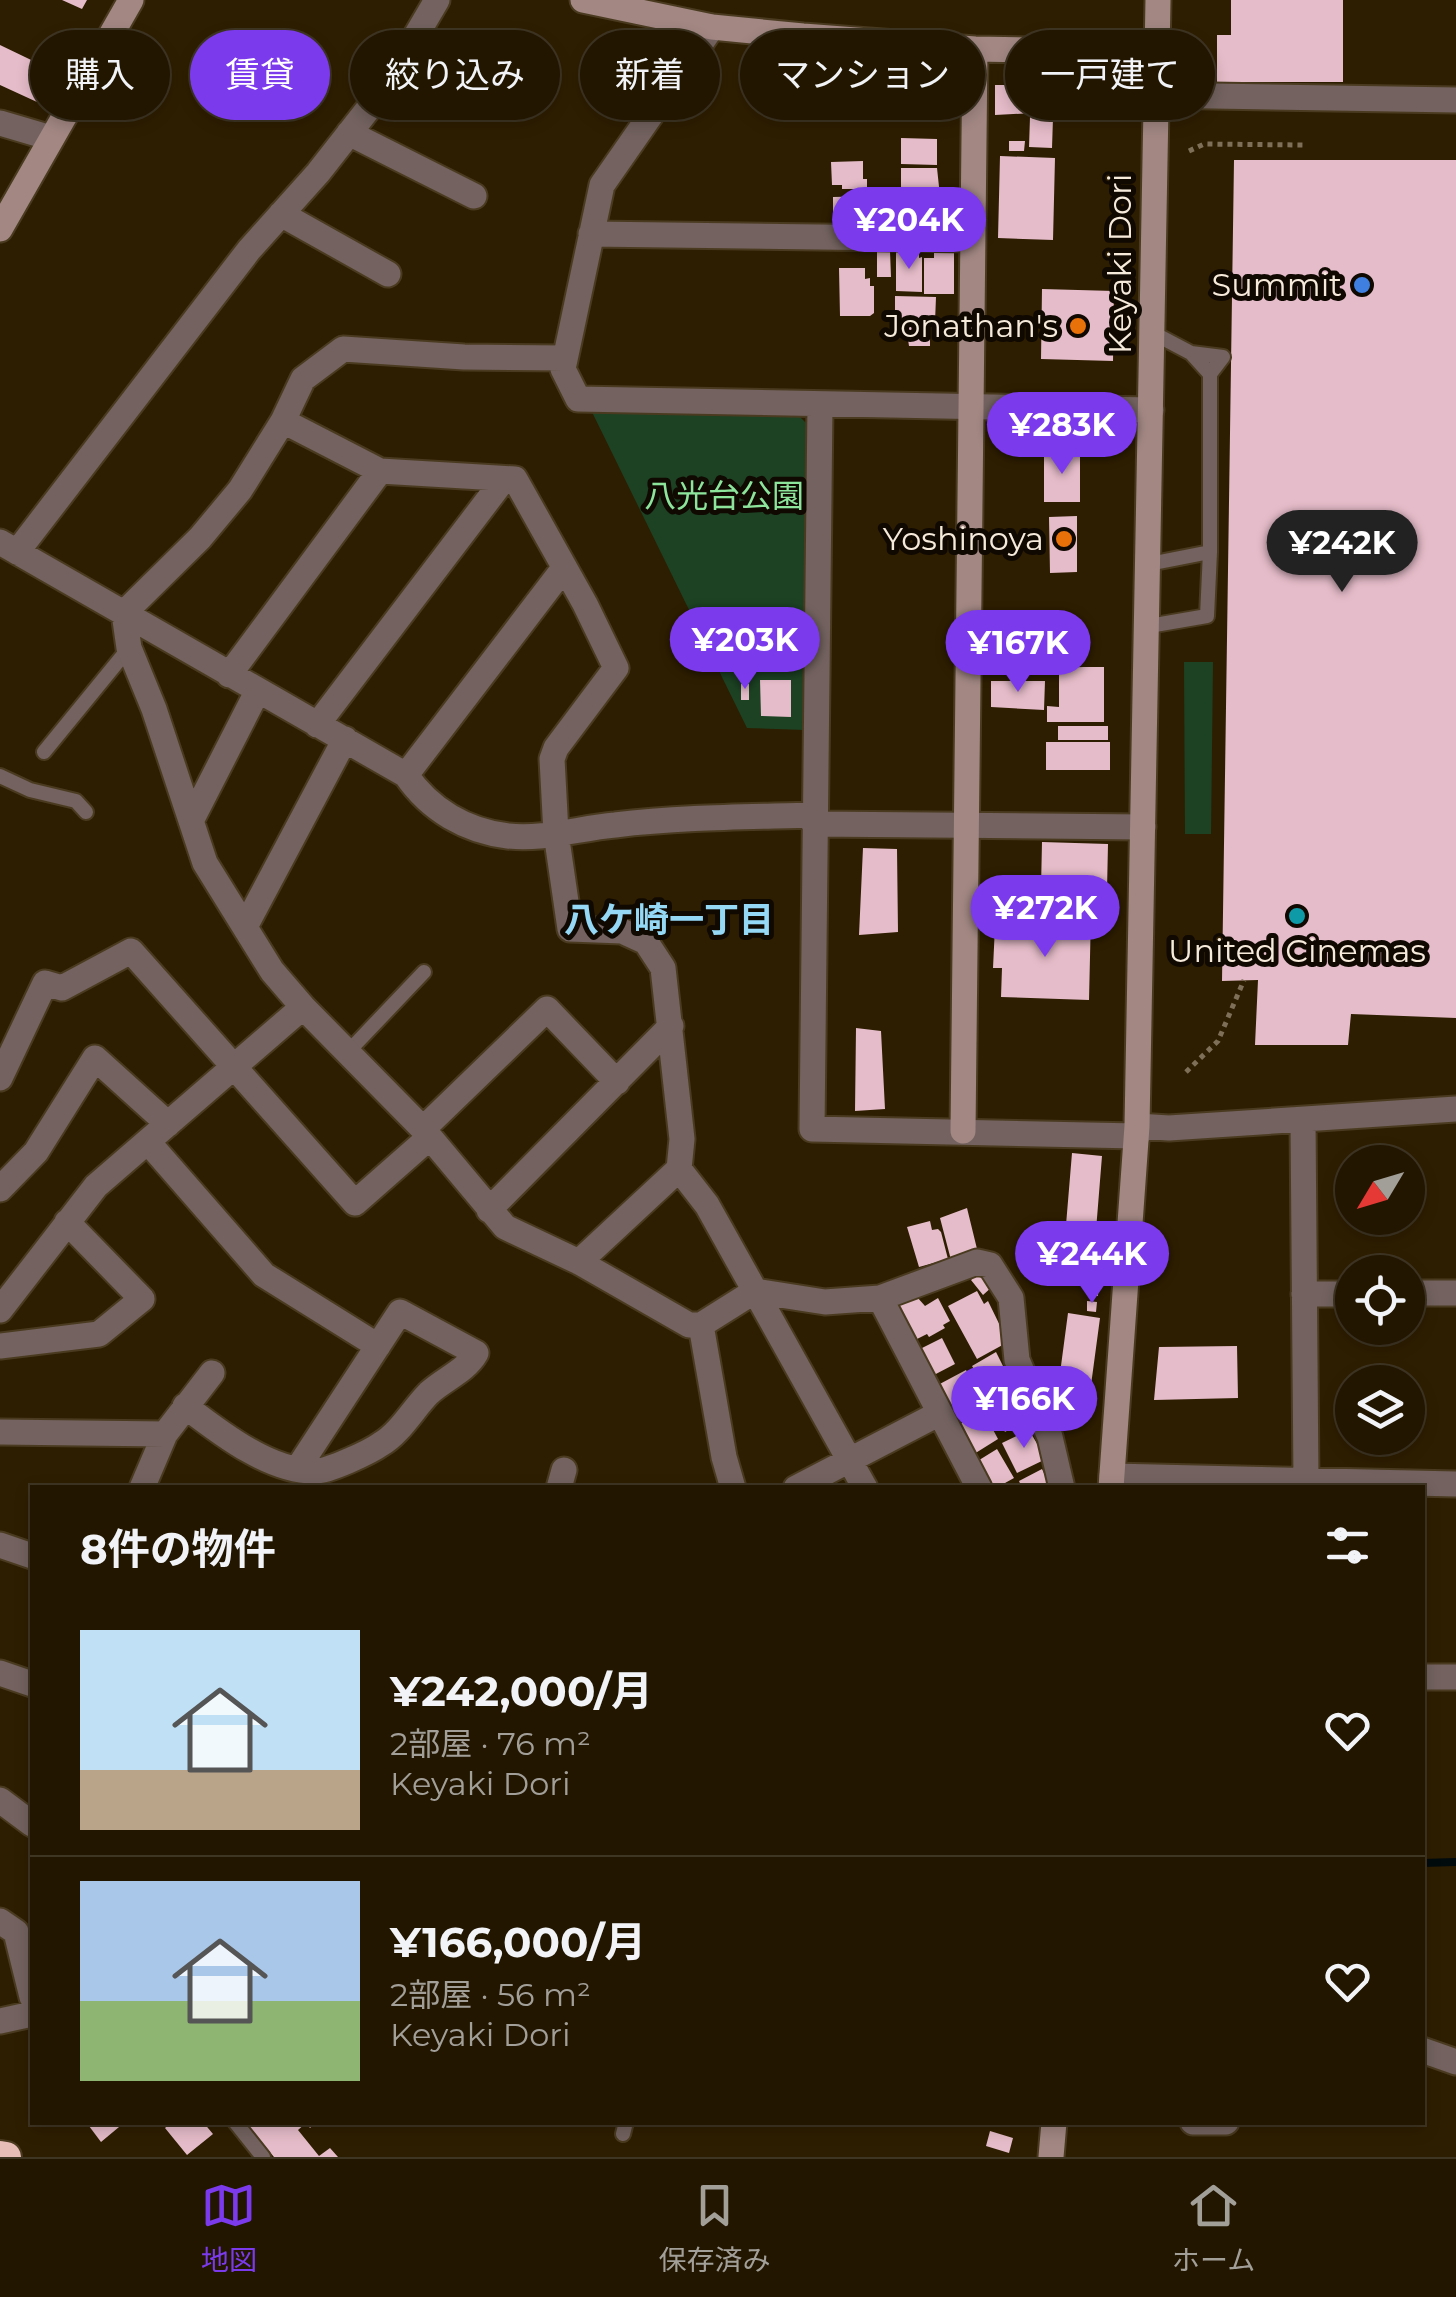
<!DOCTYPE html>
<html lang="ja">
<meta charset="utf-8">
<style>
body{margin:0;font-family:Montserrat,"Noto Sans JP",sans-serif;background:#2e2310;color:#f1f3f6;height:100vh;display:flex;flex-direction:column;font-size:38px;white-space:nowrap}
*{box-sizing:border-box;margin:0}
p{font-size:32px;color:#a29f99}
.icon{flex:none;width:55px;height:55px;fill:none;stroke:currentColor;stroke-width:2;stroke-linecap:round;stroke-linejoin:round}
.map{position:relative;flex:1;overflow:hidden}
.panel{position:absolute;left:30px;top:1485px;width:1395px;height:640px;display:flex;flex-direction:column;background:#221601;border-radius:0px;box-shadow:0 5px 15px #0003,0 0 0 2px #3f3523}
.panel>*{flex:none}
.guide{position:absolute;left:30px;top:30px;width:1398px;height:90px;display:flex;gap:20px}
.needle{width:65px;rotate:232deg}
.controls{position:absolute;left:1335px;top:1145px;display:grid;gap:20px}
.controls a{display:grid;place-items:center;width:90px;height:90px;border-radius:50%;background:#221601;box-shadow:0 5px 15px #0003,0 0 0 2px #3f3523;font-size:50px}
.price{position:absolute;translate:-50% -85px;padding:0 22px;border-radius:35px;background:#7c3aed;color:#fff;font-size:32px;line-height:65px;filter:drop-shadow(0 2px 5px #0008)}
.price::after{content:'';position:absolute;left:50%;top:60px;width:30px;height:22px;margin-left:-15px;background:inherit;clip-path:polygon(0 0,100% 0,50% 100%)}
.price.active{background:#222;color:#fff}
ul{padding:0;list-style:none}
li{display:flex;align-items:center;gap:30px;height:250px;padding:0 50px}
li+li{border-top:2px solid #3f3523}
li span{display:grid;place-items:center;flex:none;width:280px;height:200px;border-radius:0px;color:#555}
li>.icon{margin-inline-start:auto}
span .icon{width:120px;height:120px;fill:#fffc;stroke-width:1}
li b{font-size:42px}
h2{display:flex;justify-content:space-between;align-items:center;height:120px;padding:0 50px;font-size:42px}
.tag{padding:0 35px;border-radius:45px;background:#221601;box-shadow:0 5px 15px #0003,0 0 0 2px #3f3523;font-size:35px;line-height:90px}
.tag.active{background:#7c3aed;color:#fff}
.tab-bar{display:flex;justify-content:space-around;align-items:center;height:140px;border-top:2px solid #3f3523;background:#221601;font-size:28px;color:#a29f99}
.tab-bar a{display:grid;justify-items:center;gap:5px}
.tab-bar .active{color:#7c3aed}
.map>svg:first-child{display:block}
.green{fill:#1c4223}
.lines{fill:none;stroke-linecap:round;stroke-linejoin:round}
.stream{stroke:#010b0d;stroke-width:8}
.building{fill:#e5bcc9}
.lane-casing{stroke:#4a3b20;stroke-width:18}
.street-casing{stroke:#4a3b20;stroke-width:29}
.secondary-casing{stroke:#4a3b20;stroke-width:29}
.highway-casing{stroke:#4a3b20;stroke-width:34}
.path{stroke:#7e7058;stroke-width:5;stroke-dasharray:5 5;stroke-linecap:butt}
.lane{stroke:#73625f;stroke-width:14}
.street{stroke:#73625f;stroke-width:25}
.secondary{stroke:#a28783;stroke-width:25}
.highway{stroke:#e7bdb7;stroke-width:30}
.shop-dot{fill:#3f7fe0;stroke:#100902;stroke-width:4}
.food-dot{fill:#e8710a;stroke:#100902;stroke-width:4}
.culture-dot{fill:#0f9aa8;stroke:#100902;stroke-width:4}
.labels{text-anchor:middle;stroke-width:10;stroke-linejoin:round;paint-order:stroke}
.street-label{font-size:32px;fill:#f6ebdb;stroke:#100902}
.poi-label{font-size:32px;fill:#f6ebdb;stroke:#100902;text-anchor:end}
.park-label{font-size:32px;fill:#8de59b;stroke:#100902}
.neighbourhood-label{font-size:35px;font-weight:bold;fill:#94d8f6;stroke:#100902}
</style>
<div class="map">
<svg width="1456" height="2157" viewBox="0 0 1456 2157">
<rect width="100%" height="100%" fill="#2e1e01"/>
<!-- green -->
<path class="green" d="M 592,412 L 799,416 L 807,424 L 805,730 L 747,728 Z
M 1184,662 L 1213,662 L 1211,834 L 1185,834 Z"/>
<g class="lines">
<!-- stream -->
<path class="stream" d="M 1422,1863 L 1456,1862"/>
</g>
<!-- building -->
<path class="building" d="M 62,0 L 87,0 L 82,9 Z
M 1231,0 L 1343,0 L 1343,82 L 1217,82 L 1217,35 L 1231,35 Z
M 0,45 L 52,70 L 37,102 L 0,85 Z
M 995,85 L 1042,85 L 1042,98 L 1051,98 L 1052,112 L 995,115 Z
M 1030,117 L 1053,118 L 1052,148 L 1029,147 Z
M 901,138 L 937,139 L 937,165 L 901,164 Z
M 1009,141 L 1025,141 L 1024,151 L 1009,151 Z
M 1000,156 L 1055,158 L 1053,240 L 998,238 Z
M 1234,160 L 1456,160 L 1456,1018 L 1351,1014 L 1348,1045 L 1255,1045 L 1258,980 L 1222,981 Z
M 863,161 L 863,179 L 867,179 L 867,189 L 842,189 L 842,185 L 832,185 L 831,162 Z
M 901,168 L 937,168 L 940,196 L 901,196 Z
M 873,196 L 873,207 L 881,207 L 882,227 L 833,228 L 833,197 Z
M 907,198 L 949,200 L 949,229 L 917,228 L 918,219 L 907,219 Z
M 877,251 L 890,251 L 891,277 L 877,277 Z
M 896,252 L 919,253 L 919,258 L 922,257 L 922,292 L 896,291 Z
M 934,253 L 954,253 L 954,294 L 924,294 L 924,258 L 934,258 Z
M 839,268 L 865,268 L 865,279 L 870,278 L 870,286 L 874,286 L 874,313 L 870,316 L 840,316 Z
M 1042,289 L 1114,291 L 1113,361 L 1041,359 Z
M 895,296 L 936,297 L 935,322 L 930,322 L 930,346 L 909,346 L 907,333 L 899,333 L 899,326 L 895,326 Z
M 1044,452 L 1080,452 L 1080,502 L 1044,502 Z
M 1077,516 L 1077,572 L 1050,573 L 1049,517 Z
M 1083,667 L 1104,667 L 1104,722 L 1047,722 L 1047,706 L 1059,707 L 1059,668 Z
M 760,680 L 791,680 L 791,717 L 761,716 Z
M 991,681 L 1045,681 L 1044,710 L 991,707 Z
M 741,684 L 749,684 L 749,700 L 741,700 Z
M 1058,726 L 1108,726 L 1108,740 L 1058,740 Z
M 1046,742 L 1110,742 L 1110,770 L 1046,770 Z
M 1042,842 L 1108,844 L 1107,890 L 1041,888 Z
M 863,848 L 897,849 L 898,932 L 859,935 Z
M 1061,913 L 1091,914 L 1089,1000 L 1001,997 L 1002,968 L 993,968 L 995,926 L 1060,928 Z
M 856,1028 L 881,1031 L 885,1109 L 855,1111 Z
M 1072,1153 L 1102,1156 L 1094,1255 L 1068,1250 L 1070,1226 L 1066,1225 Z
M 967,1208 L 978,1253 L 951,1260 L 940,1218 Z
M 930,1221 L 932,1230 L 938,1229 L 941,1232 L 948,1259 L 919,1267 L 907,1227 Z
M 1089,1266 L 1099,1267 L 1098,1296 L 1088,1296 Z
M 981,1272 L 993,1286 L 983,1295 L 971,1280 Z
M 977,1291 L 984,1304 L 988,1301 L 1008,1342 L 977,1359 L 948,1306 Z
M 917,1297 L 925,1306 L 938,1298 L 950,1321 L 943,1325 L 945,1328 L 929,1337 L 927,1334 L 913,1341 L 895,1307 Z
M 1087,1301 L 1097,1302 L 1096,1312 L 1087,1311 Z
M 1068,1313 L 1100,1318 L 1089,1400 L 1057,1396 Z
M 942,1338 L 955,1364 L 932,1376 L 918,1350 Z
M 1237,1346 L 1238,1398 L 1154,1400 L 1159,1347 Z
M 996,1352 L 1011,1382 L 1005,1386 L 1010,1385 L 1028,1419 L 1005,1432 L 986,1399 L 991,1396 L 972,1366 Z
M 966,1370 L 973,1383 L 967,1389 L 973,1398 L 949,1410 L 936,1386 Z
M 981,1407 L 998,1439 L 974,1454 L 960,1424 L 966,1420 L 964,1416 Z
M 1029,1430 L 1046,1459 L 1017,1473 L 1002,1443 Z
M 997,1449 L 1014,1478 L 996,1488 L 989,1488 L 976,1462 Z
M 1042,1469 L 1051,1488 L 1022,1488 L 1019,1481 Z
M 86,2122 L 125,2122 L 101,2142 Z
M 171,2122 L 203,2122 L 213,2134 L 187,2155 L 165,2128 Z
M 245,2122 L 316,2122 L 310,2128 L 306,2123 L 298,2130 L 319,2156 L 330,2148 L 338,2157 L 274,2157 Z
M 990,2131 L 1013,2138 L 1009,2153 L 986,2146 Z"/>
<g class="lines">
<defs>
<path id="lane" d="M 1153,333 L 1191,353 L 1223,357 L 1210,374 L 1191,353
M 1210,552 L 1210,374
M 1149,626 L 1207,616 L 1210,552 L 1149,564
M 44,752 L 129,648
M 0,776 L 30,790 L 76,801 L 86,812
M 347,1053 L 424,972
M 235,2122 L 263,2157
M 623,2134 L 626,2122"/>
<path id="street" d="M 712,27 L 602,185 L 563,369 L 578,399 L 1151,410
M 1154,95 L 1456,100
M 0,123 L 51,138
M 349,133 L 474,196
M 281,214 L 388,274
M 591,234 L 972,239
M 565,358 L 464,357 L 343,349 L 303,379 L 283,421 L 240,490 L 200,538 L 124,613 L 129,648 L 154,709 L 205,863 L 272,971 L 303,1007 L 423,1129 L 505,1227 L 579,1262 L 689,1325 L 701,1325 L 724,1457 L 733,1488
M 820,404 L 812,1129 L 1137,1136
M 283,421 L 380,471 L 515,479 L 585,604 L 616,668 L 556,748 L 552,759 L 556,833 L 570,929 L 622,931 L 646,942 L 663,968 L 682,1139 L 679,1169 L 707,1205 L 865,1488
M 0,542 L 406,775 C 430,810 466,831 508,836 C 543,840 580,828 615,825 C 681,817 748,817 814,815
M 17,552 L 249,250 L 318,173 L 387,85 L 437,0
M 229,675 L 380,471
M 317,725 L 504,479
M 406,775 L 564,568
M 191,821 L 257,692
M 814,824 L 1143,827
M 245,927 L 345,739
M 0,1078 L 45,983 L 62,988 L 131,951 L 355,1203 L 430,1137
M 1303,1121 L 1306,1482
M 1137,1126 L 1169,1128 L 1456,1109
M 423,1129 L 547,1009 L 617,1082
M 148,1142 L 264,1275 L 378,1346
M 0,1189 L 36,1152 L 95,1058 L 168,1124
M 489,1210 L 671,1026
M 579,1262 L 679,1169
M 1408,1293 L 1456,1293
M 1304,1294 L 1352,1294
M 880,1298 L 979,1488
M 0,1310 L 96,1186 L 303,1007
M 701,1325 L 755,1291 L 825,1302 L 880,1298 L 977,1262 L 990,1265 L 1011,1298 L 1017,1360 L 1050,1437 L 1062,1488
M 0,1346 L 99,1334 L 142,1299 L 67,1222
M 185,1406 C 219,1432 271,1473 316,1471 C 329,1471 370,1452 381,1444 C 400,1433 413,1409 429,1393 C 444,1379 466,1371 476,1353 L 400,1312 L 298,1468
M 0,1432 L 165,1434
M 1112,1476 L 1456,1484
M 142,1488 L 165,1434 L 212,1373
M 559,1488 L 564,1470
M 796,1488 L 940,1413
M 0,1545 L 32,1556
M 0,1673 L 32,1684
M 1422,1677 L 1456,1677
M 0,1800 L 32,1824
M 0,1921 L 16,1932 L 32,1997
M 0,2021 L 32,2014
M 1422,2050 L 1456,2062
M 1193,2122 L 1226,2122"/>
<path id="secondary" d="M 583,0 L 712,27 L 803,36 L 975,49 L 1154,52
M 0,229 L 131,0
M 963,1131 L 975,49
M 1111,1488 L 1137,1126 L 1158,0
M 1051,2157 L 1054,2122"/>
<path id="highway" d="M 0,2156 L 6,2157"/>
</defs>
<!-- lane casing -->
<use href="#lane" class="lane-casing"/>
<!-- street casing -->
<use href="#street" class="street-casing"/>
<!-- secondary casing -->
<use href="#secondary" class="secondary-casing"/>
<!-- highway casing -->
<use href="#highway" class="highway-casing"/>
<!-- path -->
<path class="path" d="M 1189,151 L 1204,144 L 1304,145
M 1186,1072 L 1218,1041 L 1244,980"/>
<!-- lane -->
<use href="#lane" class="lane"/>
<!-- street -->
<use href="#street" class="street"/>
<!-- secondary -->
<use href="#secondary" class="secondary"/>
<!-- highway -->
<use href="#highway" class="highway"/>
</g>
<!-- markers -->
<circle class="shop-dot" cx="1362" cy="285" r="10"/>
<g class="food-dot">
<circle cx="1078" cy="326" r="10"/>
<circle cx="1064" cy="539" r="10"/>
</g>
<circle class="culture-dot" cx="1297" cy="916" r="10"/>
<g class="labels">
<!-- street labels -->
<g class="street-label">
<text transform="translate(1120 264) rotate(-90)" y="11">Keyaki Dori</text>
</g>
<!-- poi labels -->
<g class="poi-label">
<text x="1342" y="296">Summit</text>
<text x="1058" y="337">Jonathan's</text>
<text x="1044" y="550">Yoshinoya</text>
<text x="1297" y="962" text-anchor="middle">United Cinemas</text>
</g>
<!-- park labels -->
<g class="park-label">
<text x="724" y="507">八光台公園</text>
</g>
<!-- neighbourhood labels -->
<g class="neighbourhood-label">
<text x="669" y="932">八ケ崎一丁目</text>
</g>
</g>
</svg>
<div class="controls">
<a><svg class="needle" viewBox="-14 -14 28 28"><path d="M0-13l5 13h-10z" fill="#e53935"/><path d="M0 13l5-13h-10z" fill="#a29f99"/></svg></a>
<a><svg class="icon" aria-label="locate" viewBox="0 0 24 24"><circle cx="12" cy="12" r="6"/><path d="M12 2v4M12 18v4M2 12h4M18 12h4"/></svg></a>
<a><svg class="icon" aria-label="layers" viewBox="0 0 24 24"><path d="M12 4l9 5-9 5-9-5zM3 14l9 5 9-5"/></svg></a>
</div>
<b class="price" style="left:909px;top:272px">¥204K</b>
<b class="price" style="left:1062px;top:477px">¥283K</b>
<b class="price active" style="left:1342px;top:595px">¥242K</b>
<b class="price" style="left:745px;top:692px">¥203K</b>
<b class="price" style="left:1018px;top:695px">¥167K</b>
<b class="price" style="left:1045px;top:960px">¥272K</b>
<b class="price" style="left:1092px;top:1306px">¥244K</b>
<b class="price" style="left:1024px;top:1451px">¥166K</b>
<div class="guide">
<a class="tag">購入</a>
<a class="tag active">賃貸</a>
<a class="tag">絞り込み</a>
<a class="tag">新着</a>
<a class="tag">マンション</a>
<a class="tag">一戸建て</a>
</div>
<section class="panel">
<h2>8件の物件<svg class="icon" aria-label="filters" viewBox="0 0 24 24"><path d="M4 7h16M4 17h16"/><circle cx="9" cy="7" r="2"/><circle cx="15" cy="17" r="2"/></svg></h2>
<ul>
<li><span style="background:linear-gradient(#bfe0f5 70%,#b9a48a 0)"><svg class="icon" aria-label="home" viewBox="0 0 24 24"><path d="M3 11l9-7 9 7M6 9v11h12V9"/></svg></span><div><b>¥242,000/月</b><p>2部屋 · 76 m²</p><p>Keyaki Dori</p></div><svg class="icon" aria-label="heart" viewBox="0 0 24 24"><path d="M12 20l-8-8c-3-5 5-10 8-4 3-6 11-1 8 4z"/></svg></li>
<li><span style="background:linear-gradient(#a9c7e8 60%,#8fb573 0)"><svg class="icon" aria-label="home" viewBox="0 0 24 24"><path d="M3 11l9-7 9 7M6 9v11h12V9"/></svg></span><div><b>¥166,000/月</b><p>2部屋 · 56 m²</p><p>Keyaki Dori</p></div><svg class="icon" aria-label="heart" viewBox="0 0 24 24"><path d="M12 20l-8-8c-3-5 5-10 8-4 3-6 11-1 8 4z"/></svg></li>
</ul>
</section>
</div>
<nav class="tab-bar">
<a class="active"><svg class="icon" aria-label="map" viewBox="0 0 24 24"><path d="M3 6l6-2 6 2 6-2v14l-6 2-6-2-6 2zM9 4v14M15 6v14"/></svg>地図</a>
<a><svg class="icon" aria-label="saved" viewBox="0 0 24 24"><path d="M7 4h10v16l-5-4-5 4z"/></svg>保存済み</a>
<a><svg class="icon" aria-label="home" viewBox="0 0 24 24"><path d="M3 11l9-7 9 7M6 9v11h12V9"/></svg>ホーム</a>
</nav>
